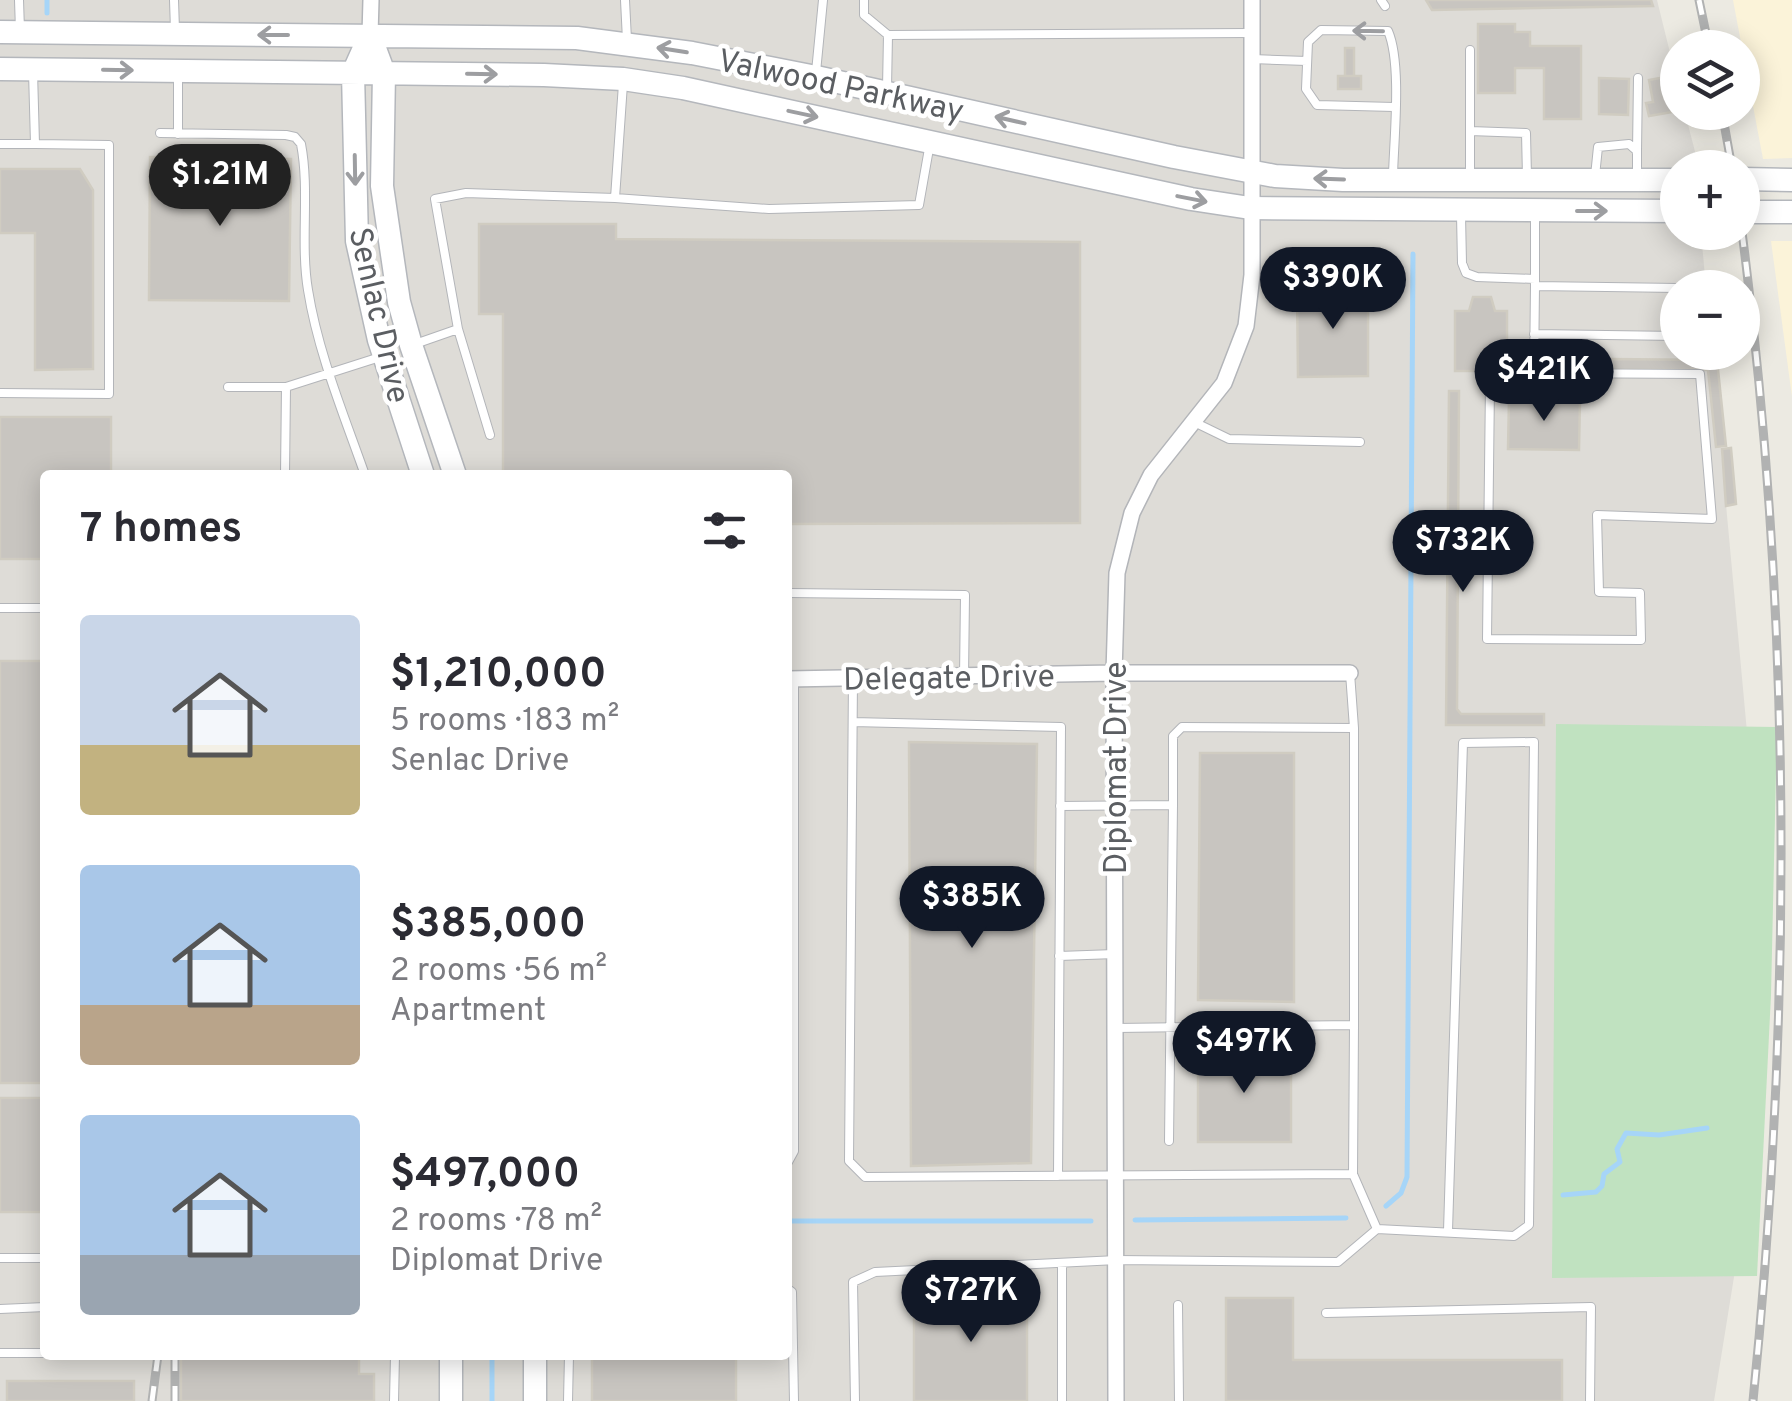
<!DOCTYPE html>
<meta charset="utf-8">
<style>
body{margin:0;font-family:Overpass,sans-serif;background:#f7f7f7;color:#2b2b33;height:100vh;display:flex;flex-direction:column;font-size:38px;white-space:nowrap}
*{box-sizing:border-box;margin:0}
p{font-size:32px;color:#7c7c81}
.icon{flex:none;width:55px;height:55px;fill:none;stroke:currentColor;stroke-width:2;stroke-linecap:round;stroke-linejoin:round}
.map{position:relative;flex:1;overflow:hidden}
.details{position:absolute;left:40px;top:470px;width:752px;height:890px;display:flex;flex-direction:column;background:#fff;border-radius:10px;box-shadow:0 5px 25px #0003}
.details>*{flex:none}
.fabs{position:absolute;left:1660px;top:30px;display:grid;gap:20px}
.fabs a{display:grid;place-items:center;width:100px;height:100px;border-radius:50%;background:#fff;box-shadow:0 5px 25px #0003;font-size:50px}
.price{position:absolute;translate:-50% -85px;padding:0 22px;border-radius:35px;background:#111827;color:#fff;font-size:32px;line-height:65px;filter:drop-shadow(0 2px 5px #0008)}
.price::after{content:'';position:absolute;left:50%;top:60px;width:30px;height:22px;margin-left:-15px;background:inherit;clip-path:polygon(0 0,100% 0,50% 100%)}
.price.active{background:#222;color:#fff}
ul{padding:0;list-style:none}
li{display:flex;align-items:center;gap:30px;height:250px;padding:0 40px}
li span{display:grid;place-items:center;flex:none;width:280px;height:200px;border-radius:10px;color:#555}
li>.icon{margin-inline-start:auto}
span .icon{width:120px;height:120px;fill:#fffc;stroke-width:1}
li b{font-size:42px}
h2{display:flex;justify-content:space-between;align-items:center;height:120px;padding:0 40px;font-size:42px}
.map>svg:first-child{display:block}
.commercial{fill:#fbf3d9}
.industrial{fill:#dedcd7;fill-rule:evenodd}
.green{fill:#c0e2c0}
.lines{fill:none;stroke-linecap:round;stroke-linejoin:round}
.stream{stroke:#a6d5f8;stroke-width:5}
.building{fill:#c8c5c0;stroke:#d0ccc1;stroke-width:2.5}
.lane-casing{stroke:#b3b5b9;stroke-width:10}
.street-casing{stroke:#b3b5b9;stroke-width:18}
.secondary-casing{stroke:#b4b7bc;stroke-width:25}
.lane{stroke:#fff;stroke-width:8}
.street{stroke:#fff;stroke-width:15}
.secondary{stroke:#fff;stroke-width:22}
.rail-casing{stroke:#b1b2b2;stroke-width:9}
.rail{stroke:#fff;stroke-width:5;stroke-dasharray:15;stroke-linecap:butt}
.oneway{stroke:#9d9ea1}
.labels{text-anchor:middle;stroke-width:9;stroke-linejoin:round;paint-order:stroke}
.street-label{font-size:32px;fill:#5b5e62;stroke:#fff}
</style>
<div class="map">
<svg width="1792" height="1401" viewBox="0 0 1792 1401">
<rect width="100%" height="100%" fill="#eceae2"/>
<!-- commercial -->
<path class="commercial" d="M 1733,0 L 1792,0 L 1792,158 L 1763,159 Z
M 1771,241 L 1792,241 L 1792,396 L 1790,382 Z"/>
<!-- industrial -->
<path class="industrial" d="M 0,0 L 1657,0 L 1677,81 L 1678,112 L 1685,113 L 1699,167 L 1678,168 L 1678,232 L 1701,233 L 1706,287 L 1678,288 L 1678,352 L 1712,353 L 1764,916 L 1734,1277 L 1714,1401 L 0,1401 ZM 45,475 L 788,475 L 788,1355 L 45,1355 Z"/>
<!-- green -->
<path class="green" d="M 1556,724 L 1777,727 L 1771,995 L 1757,1276 L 1552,1278 Z"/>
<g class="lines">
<!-- stream -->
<path class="stream" d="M 47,13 L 47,0
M 1563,1195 L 1596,1192 L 1602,1186 L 1604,1174 L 1620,1162 L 1617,1149 L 1626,1133 L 1659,1135 L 1707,1128
M 1386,1206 L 1401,1193 L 1407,1177 L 1413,254
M 1135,1220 L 1346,1218
M 788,1221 L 1091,1221
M 492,1355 L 492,1401"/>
</g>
<!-- building -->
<path class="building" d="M 1426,0 L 1651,0 L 1653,6 L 1432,10 Z
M 1478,24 L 1515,24 L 1515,32 L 1530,32 L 1530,46 L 1581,46 L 1581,119 L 1544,119 L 1544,68 L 1515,68 L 1515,93 L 1478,93 Z
M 1345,48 L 1354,48 L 1354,76 L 1345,76 Z
M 1676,75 L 1678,111 L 1649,116 L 1646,103 L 1653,102 L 1649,80 Z
M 1338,76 L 1361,76 L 1361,89 L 1338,89 Z
M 1599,78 L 1629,79 L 1628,115 L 1599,114 Z
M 150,157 L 291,159 L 289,301 L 149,300 Z
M 0,169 L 80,169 L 93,190 L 93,369 L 35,370 L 35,233 L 0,233 Z
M 479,224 L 616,224 L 616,239 L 1080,242 L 1080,523 L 788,524 L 788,475 L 503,475 L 503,314 L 479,314 Z
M 1297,287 L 1368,287 L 1368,376 L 1298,377 Z
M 1473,297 L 1491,297 L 1495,311 L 1507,311 L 1507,371 L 1455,371 L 1455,311 L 1469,311 Z
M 1609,359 L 1717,360 L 1726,446 L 1716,447 L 1708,370 L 1609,369 Z
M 1449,391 L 1459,391 L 1457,709 L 1461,714 L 1544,714 L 1544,725 L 1446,725 Z
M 1509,399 L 1580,400 L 1579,450 L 1508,449 Z
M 0,417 L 111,417 L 111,475 L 45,475 L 45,559 L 0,559 Z
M 1731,448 L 1736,504 L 1726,506 L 1722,449 Z
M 0,661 L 45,661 L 45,1083 L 0,1083 Z
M 909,742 L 1037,744 L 1031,1163 L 911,1166 Z
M 1200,753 L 1294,753 L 1294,1002 L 1198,1000 Z
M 1198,1051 L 1291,1051 L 1291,1142 L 1198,1142 Z
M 0,1098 L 45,1098 L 45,1212 L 0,1212 Z
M 914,1289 L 1027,1289 L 1027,1401 L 914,1401 Z
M 1226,1298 L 1293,1298 L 1293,1360 L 1562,1360 L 1562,1401 L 1226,1401 Z
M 181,1355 L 359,1355 L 359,1374 L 374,1374 L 374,1401 L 181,1401 Z
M 592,1355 L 736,1355 L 736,1401 L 592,1401 Z
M 7,1381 L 134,1381 L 134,1401 L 7,1401 Z"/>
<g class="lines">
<defs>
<path id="lane" d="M 19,0 L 20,30
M 174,0 L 175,30
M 625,0 L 627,40
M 864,0 L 864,15 L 888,35
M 1381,0 L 1385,6
M 1470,50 L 1470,175
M 1252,59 L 1307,61
M 816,72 L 823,0
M 178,76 L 178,134
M 887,88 L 888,35 L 1251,33
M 1470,131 L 1526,133 L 1527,177
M 160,133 L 286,135 L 295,137 L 301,144 C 310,191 300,242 308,290 C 318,353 344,415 365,475
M 0,144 L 35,144
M 1637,151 L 1638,78
M 1393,175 C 1394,138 1402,63 1388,31 L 1321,30 L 1308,42 L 1306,89 L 1317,105 L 1394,107
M 1595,176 L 1598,147 L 1629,144 L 1637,151 L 1637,175
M 615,198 L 623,84
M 1535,214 L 1535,279
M 1461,215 L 1462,263 L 1466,273 L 1477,277 L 1535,279 L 1535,286 L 1534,373 L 1534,386 L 1490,385 L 1487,639 L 1641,640 L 1640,593 L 1599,592 L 1597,515 L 1712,519 L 1700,374 L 1534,373
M 1535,286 L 1678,288
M 458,329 L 490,435
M 1534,334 L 1678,336
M 415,344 L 458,329 L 435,199 L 466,193 L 615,198 L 769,209 L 919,205 L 930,143
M 228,387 L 286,387
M 0,393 L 109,394 L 109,145 L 35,144 L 33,71
M 1194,422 L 1229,439 L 1360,442
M 285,475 L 286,387 L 380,357
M 788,593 L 965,595 L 964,677
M 0,608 L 45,608
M 1350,673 L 1354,728
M 853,679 L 849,1161 L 865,1177 L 1353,1174 L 1377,1229 L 1338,1262 L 1117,1260 L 875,1272 L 853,1282 L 855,1401
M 853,722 L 1061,727 L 1058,1176
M 1173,805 L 1173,736 L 1182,727 L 1354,728 L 1354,1025
M 1060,806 L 1173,805 L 1169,1141
M 1059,956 L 1115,954
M 1116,1028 L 1354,1025 L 1353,1174
M 788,1162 L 794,1151 L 794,679
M 1377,1229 L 1514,1236 L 1529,1225 L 1534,742 L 1463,743 L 1448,1231
M 0,1258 L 45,1258
M 1062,1264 L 1062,1401
M 788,1289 L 792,1292 L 794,1401
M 1178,1305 L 1179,1401
M 0,1309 L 45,1307
M 1326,1313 L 1591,1307 L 1590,1401
M 0,1353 L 45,1353
M 394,1401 L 395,1355
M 568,1401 L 569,1355"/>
<path id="street" d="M 370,35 L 371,0
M 788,679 L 1114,673 L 1350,673
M 1116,1401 L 1114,673 L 1117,573 L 1132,513 L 1151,475 L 1224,383 L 1246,326 L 1252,275 L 1252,0"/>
<path id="secondary" d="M 0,32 L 577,38 L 692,53 L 816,77 L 1174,157 L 1275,176 L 1343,180 L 1678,180
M 370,35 L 353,73 L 357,241 L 379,340 L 423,475
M 370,35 L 384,73 L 382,186 L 399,302 L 411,345 L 455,475
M 0,69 L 544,75 L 623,79 L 683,88 L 1191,199 L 1250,208 L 1678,211
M 1742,179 L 1792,180
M 1742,212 L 1792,212
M 535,1355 L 535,1401
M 451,1401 L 451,1355"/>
</defs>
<!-- lane casing -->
<use href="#lane" class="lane-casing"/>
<!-- street casing -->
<use href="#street" class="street-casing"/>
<!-- secondary casing -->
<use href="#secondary" class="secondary-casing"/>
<!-- lane -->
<use href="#lane" class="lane"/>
<!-- street -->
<use href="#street" class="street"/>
<!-- secondary -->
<use href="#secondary" class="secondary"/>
<defs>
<path id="rail" d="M 1699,0 L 1709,48
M 1722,112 L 1732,168
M 1742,232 C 1792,620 1792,1013 1753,1401
M 152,1401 L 158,1355
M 175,1401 L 175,1355"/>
</defs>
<!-- rail casing -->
<use href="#rail" class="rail-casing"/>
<!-- rail -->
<use href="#rail" class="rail"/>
</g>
<!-- one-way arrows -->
<defs><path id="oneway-shaft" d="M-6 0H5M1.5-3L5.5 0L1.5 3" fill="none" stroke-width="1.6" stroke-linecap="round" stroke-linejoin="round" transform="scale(2.5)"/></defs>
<g class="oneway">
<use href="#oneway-shaft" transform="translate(1368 31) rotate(-179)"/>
<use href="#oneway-shaft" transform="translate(273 35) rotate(-180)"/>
<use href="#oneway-shaft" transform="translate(672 50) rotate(-171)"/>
<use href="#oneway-shaft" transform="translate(118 70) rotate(1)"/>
<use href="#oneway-shaft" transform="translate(482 74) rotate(1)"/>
<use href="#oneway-shaft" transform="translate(803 114) rotate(12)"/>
<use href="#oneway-shaft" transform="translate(1010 120) rotate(-167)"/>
<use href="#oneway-shaft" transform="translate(355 170) rotate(89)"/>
<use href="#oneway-shaft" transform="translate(1329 179) rotate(-178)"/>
<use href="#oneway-shaft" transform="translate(1192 199) rotate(11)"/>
<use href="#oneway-shaft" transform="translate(1592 211)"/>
</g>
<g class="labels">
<!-- street labels -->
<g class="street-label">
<text transform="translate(841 85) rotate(12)" y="11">Valwood Parkway</text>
<text transform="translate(380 315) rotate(77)" y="11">Senlac Drive</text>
<text transform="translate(949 677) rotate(-1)" y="11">Delegate Drive</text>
<text transform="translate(1115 768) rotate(-90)" y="11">Diplomat Drive</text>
</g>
</g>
</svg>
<div class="fabs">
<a><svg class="icon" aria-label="layers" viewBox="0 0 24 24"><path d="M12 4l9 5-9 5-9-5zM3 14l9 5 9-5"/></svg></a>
<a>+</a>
<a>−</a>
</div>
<b class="price active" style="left:220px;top:229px">$1.21M</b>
<b class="price" style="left:1333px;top:332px">$390K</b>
<b class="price" style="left:1544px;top:424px">$421K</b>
<b class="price" style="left:1463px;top:595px">$732K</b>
<b class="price" style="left:972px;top:951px">$385K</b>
<b class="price" style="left:1244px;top:1096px">$497K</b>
<b class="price" style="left:971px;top:1345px">$727K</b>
<section class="details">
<h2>7 homes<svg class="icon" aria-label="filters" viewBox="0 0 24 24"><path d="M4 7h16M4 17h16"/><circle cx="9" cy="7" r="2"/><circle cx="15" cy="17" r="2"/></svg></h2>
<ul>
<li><span style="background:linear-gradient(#c9d6e8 65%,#c2b280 0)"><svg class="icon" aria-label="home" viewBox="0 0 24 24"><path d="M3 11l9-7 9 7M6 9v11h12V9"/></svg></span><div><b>$1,210,000</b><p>5 rooms · 183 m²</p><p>Senlac Drive</p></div></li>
<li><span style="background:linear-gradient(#a9c7e8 70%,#b9a48a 0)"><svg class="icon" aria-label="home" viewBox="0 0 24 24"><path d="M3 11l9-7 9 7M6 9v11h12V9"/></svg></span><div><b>$385,000</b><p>2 rooms · 56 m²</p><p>Apartment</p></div></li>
<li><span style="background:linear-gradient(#a9c7e8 70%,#9aa5b1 0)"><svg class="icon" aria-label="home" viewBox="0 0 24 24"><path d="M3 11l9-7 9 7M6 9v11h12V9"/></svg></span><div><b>$497,000</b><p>2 rooms · 78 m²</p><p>Diplomat Drive</p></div></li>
</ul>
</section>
</div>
